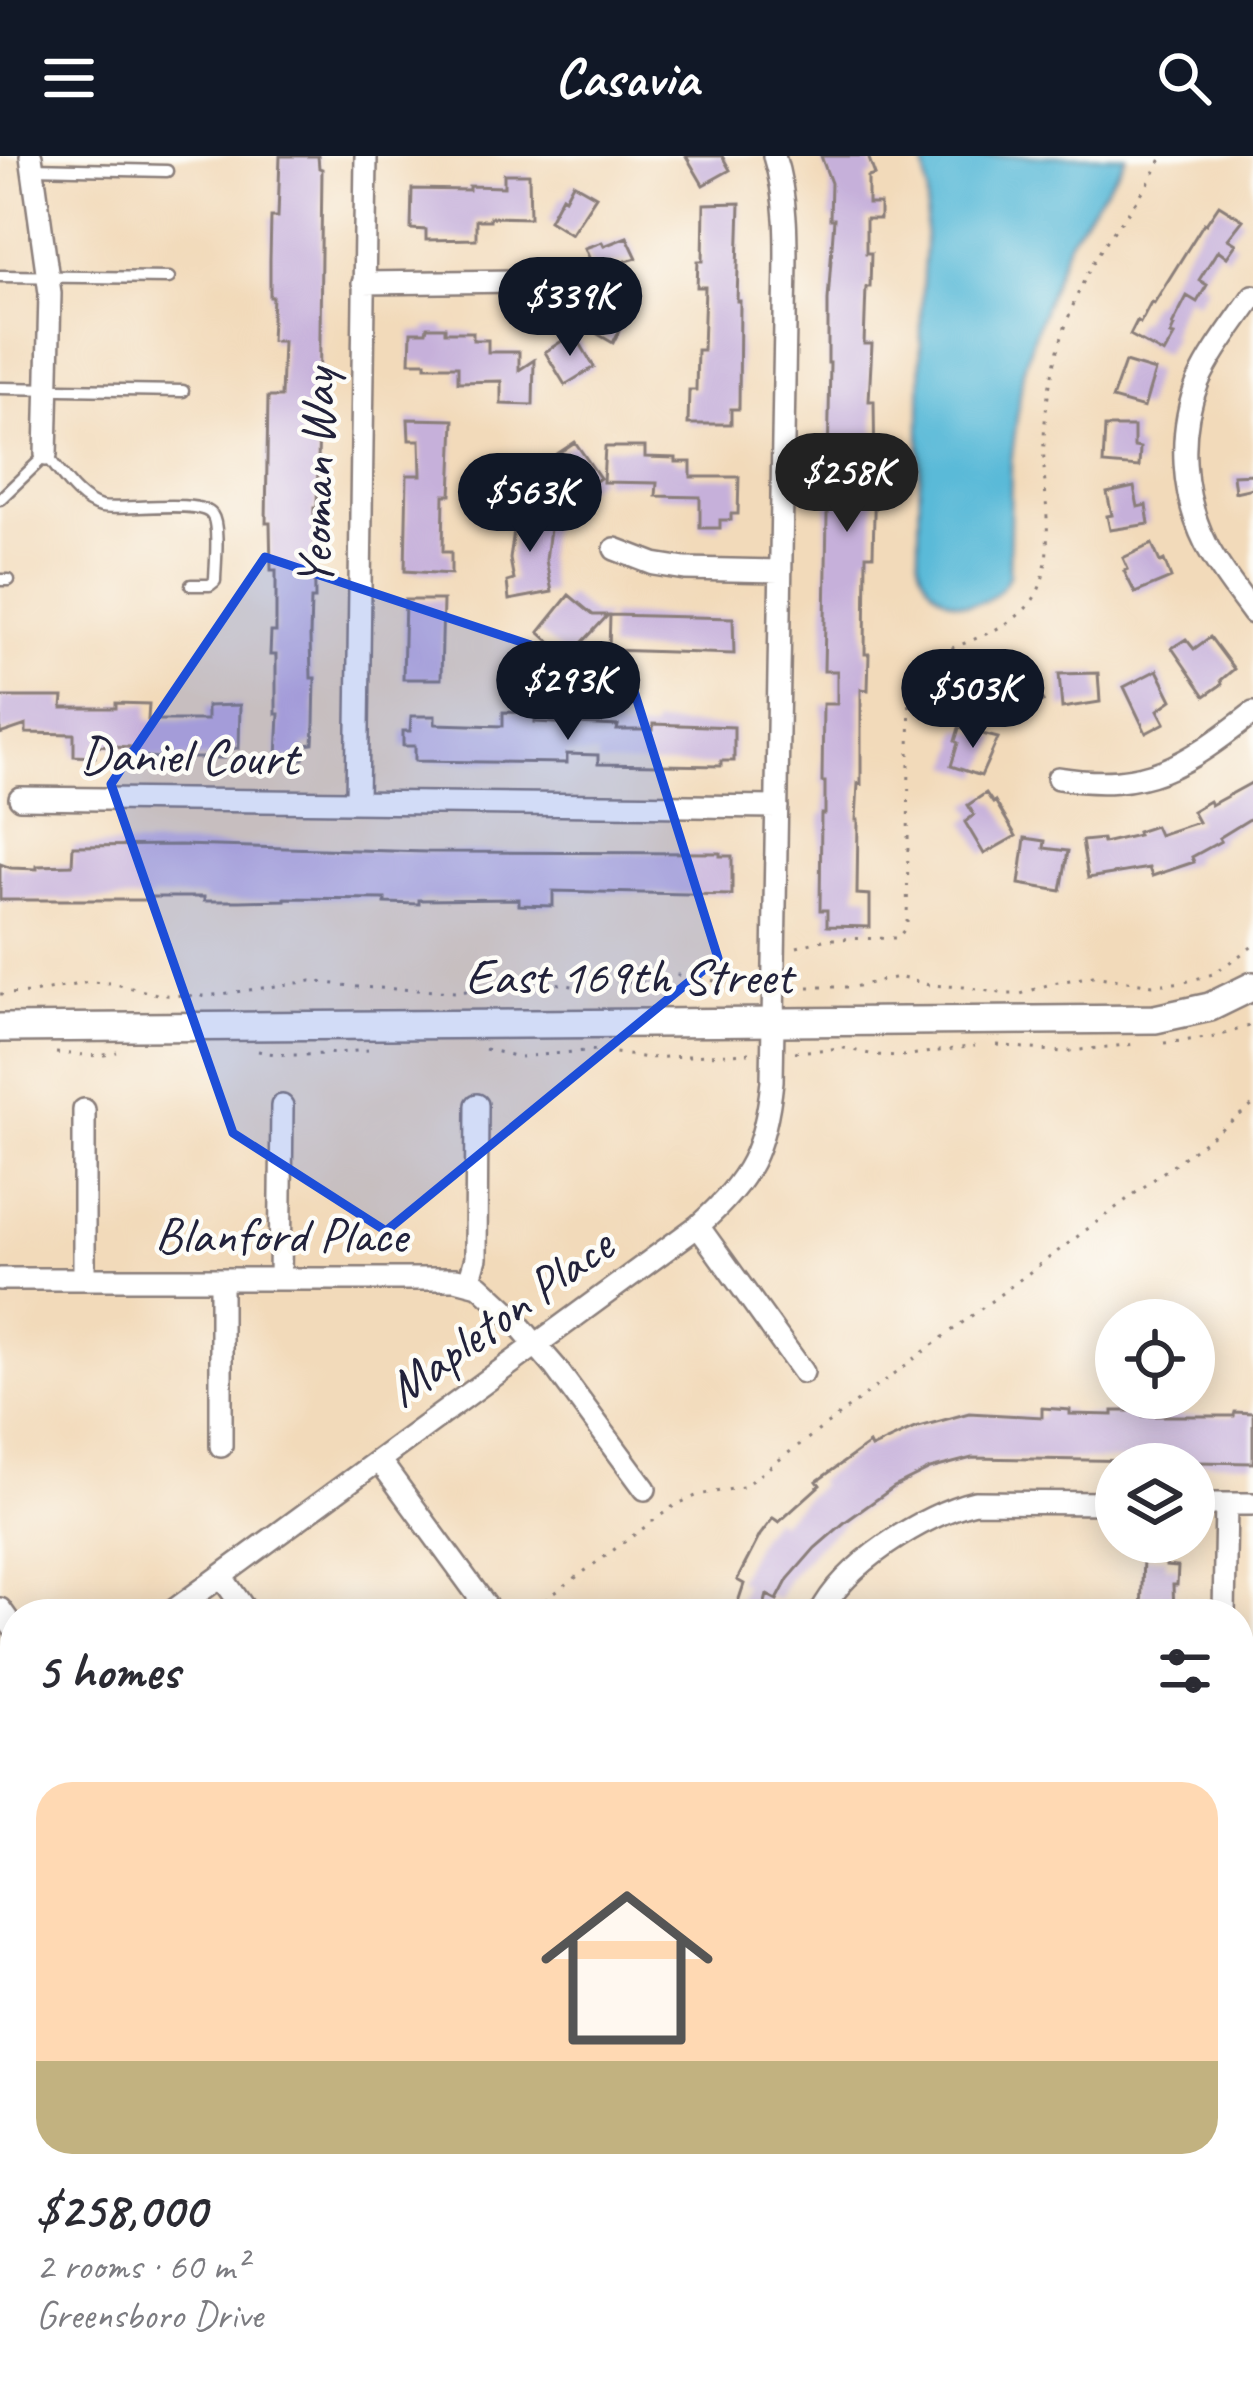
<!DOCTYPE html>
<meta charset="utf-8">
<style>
body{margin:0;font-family:Caveat,sans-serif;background:#f2f2f3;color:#2b2b33;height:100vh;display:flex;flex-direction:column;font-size:45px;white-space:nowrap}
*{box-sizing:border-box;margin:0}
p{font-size:39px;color:#7c7c81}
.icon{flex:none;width:66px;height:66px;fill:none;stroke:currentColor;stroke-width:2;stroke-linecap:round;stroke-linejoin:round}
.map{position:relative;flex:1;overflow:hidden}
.sheet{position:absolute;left:0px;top:1443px;width:1254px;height:807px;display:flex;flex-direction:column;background:#fff;border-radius:48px 48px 0 0;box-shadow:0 6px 30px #0003}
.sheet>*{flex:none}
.fabs{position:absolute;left:1095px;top:1143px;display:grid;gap:24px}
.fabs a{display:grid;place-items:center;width:120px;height:120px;border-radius:50%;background:#fff;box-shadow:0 6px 30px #0003;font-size:60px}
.price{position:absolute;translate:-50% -102px;padding:0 27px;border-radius:42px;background:#111827;color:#fff;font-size:39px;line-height:78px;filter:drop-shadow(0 3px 6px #0008)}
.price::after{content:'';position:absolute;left:50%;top:72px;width:36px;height:27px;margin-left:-18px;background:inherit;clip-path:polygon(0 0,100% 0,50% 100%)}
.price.selected{background:#222;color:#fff}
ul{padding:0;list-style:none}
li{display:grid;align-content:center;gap:24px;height:636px;padding:0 36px}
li+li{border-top:3px solid #e1e1e2}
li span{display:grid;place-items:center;height:372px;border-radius:36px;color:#555}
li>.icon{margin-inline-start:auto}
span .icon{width:216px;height:216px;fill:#fffc;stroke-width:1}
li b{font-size:51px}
h2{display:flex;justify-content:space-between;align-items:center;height:144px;padding:0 36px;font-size:51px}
header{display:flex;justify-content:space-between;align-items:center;height:156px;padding:0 36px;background:#111827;color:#fff;font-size:54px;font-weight:700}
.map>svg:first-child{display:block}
.water{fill:#5abad8;stroke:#3e6e8a;stroke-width:3}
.building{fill:#c6b0da}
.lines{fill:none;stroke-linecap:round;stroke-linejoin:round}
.service-casing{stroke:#8a7e7a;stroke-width:15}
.minor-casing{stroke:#8a7e7a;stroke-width:26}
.tertiary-casing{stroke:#8a7e7a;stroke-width:32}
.path{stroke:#8a7e7a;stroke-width:3;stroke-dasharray:3 9;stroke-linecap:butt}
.service{stroke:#fff;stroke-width:10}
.minor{stroke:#fff;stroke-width:21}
.tertiary{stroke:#fff;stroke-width:27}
.marked{fill:#1d4ed8;fill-opacity:0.2;stroke:#1d4ed8;stroke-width:9;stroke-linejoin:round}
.labels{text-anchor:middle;stroke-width:9;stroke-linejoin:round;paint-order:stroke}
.street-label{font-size:51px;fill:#22223b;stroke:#fdfcf7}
</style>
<header><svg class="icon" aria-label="menu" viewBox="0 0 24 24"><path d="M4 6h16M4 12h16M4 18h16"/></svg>Casavia<svg class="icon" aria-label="search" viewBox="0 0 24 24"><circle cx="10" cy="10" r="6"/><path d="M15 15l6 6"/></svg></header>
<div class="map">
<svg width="1253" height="2249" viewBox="0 0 1253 2249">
<rect width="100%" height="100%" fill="#fdfcf7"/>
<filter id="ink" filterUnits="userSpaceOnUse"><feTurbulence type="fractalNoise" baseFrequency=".00833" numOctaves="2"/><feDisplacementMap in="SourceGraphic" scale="24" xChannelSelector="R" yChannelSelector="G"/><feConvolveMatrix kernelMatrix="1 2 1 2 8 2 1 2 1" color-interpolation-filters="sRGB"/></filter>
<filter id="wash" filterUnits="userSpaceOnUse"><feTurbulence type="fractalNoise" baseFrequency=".004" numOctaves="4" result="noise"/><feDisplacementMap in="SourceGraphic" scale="48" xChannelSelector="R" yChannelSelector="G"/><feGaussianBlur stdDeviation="2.7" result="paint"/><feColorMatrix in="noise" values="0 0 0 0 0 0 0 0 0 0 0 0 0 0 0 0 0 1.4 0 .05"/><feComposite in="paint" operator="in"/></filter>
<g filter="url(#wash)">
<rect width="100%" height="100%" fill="#f2daba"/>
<!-- water -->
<path class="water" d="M 923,0 L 1126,0 L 1120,12 L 1069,84 L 1033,181 L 1023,215 L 1011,306 L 1009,419 C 991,464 930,454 919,406 L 921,155 L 928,37 Z"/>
<g id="blocks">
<!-- building -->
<path class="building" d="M 280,0 L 318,0 L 319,12 L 322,13 L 319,262 L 317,352 L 314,352 L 315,443 L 311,443 L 310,481 L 311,522 L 315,522 L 314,568 L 313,588 L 304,589 L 303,603 L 277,602 L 279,558 L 276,558 L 276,499 L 270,499 L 271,476 L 276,476 L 276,414 L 271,414 L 270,367 L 266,367 L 268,241 L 281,241 L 283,185 L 271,185 L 273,141 L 270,141 L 270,104 L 271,61 L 278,61 Z
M 686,0 L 722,0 L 730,14 L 703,29 Z
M 821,0 L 868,0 L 875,19 L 868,21 L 868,48 L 880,48 L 880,63 L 866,63 L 866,97 L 871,97 L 870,131 L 866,131 L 864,188 L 872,188 L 869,245 L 874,245 L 875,318 L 873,399 L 866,399 L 865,498 L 869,498 L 868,534 L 861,533 L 861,628 L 858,627 L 856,664 L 858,664 L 857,738 L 870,739 L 870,771 L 827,770 L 827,754 L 820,754 L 821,658 L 825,658 L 825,626 L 822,626 L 823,548 L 837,548 L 837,515 L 824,515 L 830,207 L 828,207 L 828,144 L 834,63 L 830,63 L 831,27 Z
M 504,18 L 529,18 L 530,62 L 490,61 L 490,64 L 476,64 L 476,83 L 426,84 L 426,74 L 411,73 L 412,33 L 469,34 L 469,30 L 504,31 Z
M 573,27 L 596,40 L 571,78 L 549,64 L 562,40 L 565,42 Z
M 740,47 L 737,145 L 740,145 L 739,253 L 731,253 L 731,268 L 688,268 L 689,234 L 696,234 L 697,194 L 703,194 L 705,131 L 697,131 L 698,105 L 703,105 L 704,48 Z
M 1219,49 L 1243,64 L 1228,83 L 1236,88 L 1227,101 L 1218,94 L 1199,124 L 1207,129 L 1197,146 L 1187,140 L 1172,169 L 1174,170 L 1170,179 L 1174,180 L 1164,198 L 1130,179 L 1137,165 L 1140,167 L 1151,146 L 1154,147 L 1204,67 L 1206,68 Z
M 627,81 L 637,102 L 594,114 L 585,92 L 602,86 L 604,90 Z
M 600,140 L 629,155 L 613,187 L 582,169 L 591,150 L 594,151 Z
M 427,171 L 445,171 L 445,176 L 473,176 L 473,184 L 488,184 L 488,196 L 519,196 L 519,214 L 534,204 L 533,249 L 501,248 L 501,225 L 458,226 L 458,210 L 426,210 L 426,206 L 410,206 L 411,176 L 426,176 Z
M 574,177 L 594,211 L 565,229 L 545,196 Z
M 1125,206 L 1155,215 L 1144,252 L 1112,243 Z
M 408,263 L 454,264 L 451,339 L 444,339 L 443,396 L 451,396 L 451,418 L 405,415 L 407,319 L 421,319 L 420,284 L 409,284 Z
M 1105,271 L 1134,271 L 1134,291 L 1140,292 L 1139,311 L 1103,308 Z
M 575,286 L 600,322 L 568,344 L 548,304 Z
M 605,291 L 645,291 L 645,301 L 676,302 L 676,306 L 691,306 L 691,321 L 739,321 L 738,358 L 731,358 L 731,364 L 720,364 L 720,372 L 700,372 L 700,341 L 656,340 L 657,327 L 603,326 Z
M 1253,318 L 1253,332 L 1235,336 L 1233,319 Z
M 1134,331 L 1138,351 L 1146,349 L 1149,368 L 1110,374 L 1107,360 L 1112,359 L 1107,337 Z
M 517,353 L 552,357 L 546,404 L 552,436 L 509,444 L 507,426 L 514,424 L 510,403 Z
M 1152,388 L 1160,406 L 1164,404 L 1171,422 L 1135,437 L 1124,415 L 1128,413 L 1123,402 Z
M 569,439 L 593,459 L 608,459 L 568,502 L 539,476 Z
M 405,444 L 443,444 L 441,523 L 403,523 Z
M 610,459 L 733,462 L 734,498 L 609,494 Z
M 1210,481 L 1234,513 L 1221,524 L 1222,528 L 1205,540 L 1172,492 L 1186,483 L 1194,493 Z
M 1157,514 L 1172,544 L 1158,554 L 1165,567 L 1146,577 L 1124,531 Z
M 1028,517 L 1043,545 L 1025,553 L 1028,558 L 1010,567 L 991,530 L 1004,524 L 1007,528 Z
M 1098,517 L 1100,546 L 1062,552 L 1059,518 Z
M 0,541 L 63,541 L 62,552 L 116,552 L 116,547 L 149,548 L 148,564 L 207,564 L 207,550 L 240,549 L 239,592 L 224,593 L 224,602 L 160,602 L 130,600 L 130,591 L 95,589 L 95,601 L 74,600 L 74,578 L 26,577 L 26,569 L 0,578 Z
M 503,556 L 535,557 L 535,566 L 618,570 L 617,574 L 653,574 L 653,568 L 734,571 L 734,605 L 721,605 L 721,610 L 598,608 L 598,599 L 567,598 L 567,607 L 415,605 L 415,590 L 403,590 L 403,575 L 410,575 L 411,560 L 435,560 L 435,568 L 503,570 Z
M 959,572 L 998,582 L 981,620 L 951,610 L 958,587 L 955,585 Z
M 1253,626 L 1253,661 L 1219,682 L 1221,685 L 1192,701 L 1194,706 L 1152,720 L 1149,712 L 1088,722 L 1082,685 L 1102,683 L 1103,687 L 1138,679 L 1137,676 L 1155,670 L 1159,679 L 1198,666 L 1192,655 L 1209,645 L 1211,649 Z
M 986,637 L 993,647 L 995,645 L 1016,680 L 984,698 L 965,666 L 974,659 L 968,649 Z
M 1025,682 L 1045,685 L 1044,692 L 1068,695 L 1061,735 L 1019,728 Z
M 180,689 L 427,696 L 720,697 L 720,700 L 732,700 L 732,739 L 553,735 L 553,750 L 519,749 L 519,743 L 419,744 L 419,748 L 385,747 L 385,743 L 285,742 L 285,744 L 240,745 L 204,745 L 204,741 L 151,741 L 151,744 L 0,744 L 0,708 L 11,712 L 37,713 L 37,710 L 72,709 L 73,690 Z
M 1042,1252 L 1070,1254 L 1070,1258 L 1113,1259 L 1113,1255 L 1142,1255 L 1142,1260 L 1234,1260 L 1235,1256 L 1253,1257 L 1253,1307 L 972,1302 L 930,1313 L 894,1331 L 845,1366 L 815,1392 L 788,1423 L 777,1444 L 767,1439 L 762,1458 L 734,1458 L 744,1428 L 737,1424 L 760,1379 L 773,1362 L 779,1366 L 820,1329 L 817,1325 L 869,1288 L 871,1292 L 915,1272 L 969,1257 L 1042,1261 Z
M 1143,1402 L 1166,1402 L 1166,1410 L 1178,1411 L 1177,1429 L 1173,1429 L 1174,1458 L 1141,1458 Z
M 0,2110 L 15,2138 L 15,2144 L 0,2152 Z"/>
</g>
</g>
<g filter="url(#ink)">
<use href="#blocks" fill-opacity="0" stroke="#8a7e7a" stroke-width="3"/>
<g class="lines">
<defs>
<path id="service" d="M 32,12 L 167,15
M 0,120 L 169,122
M 0,232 L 183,235
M 0,343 L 46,299 C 61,316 77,345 101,351 C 122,355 201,342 212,359 C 220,370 215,411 215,425 L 210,429 L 191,429
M 0,424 L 9,424"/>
<path id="minor" d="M 31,0 L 50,137 L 46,299
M 363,127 L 520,125
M 1253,140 C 1234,168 1212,195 1198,226 C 1177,277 1182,340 1206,388 C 1219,413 1237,435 1253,457
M 615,393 L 654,408 L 685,413 L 780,415
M 1058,622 C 1147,636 1185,610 1253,557
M 20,642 L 777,651
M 357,645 L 366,0
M 84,954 L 84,1122
M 698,1070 L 803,1216
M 0,1123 L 456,1123 L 479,1129 L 505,1153 L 555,1211 L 645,1333
M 280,1123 L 282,950
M 469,1126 L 476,1102 L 477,949
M 221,1290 L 221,1124
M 379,1304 L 486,1450
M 1194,1348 L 1253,1348
M 221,1420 L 248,1458
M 0,1453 L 15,1474
M 169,1458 L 698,1070 C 750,1024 765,993 772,925 L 785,166 C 785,111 791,53 774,0
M 820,1458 C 844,1409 923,1358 975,1346 L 1116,1347
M 1224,1458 L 1226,1348
M 0,1584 L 15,1573
M 0,2216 L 15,2205
M 1239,2218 L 1253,2220
M 351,2235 L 362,2249
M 688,2249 L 689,2235"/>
<path id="tertiary" d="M 0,872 L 1155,863 L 1210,851 L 1253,830"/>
</defs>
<!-- service casing -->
<use href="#service" class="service-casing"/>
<!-- minor casing -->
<use href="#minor" class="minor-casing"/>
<!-- tertiary casing -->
<use href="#tertiary" class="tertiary-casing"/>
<!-- path -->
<path class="path" d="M 797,791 L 827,783 L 898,782 L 907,770 L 910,520 L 913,510 C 949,489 1008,478 1032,445 C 1056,413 1045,348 1044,310 C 1043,283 1045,255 1050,228 C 1059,182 1077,131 1102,92 C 1122,62 1149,33 1162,0
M 796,831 L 853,831 L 898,821 L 929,829 L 964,831 L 1007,838 L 1021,838 L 1053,827 L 1093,820 L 1153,829 L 1185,826 L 1213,818 L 1253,790
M 0,838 L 33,837 L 89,826 L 111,827 L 161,839 L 207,840 L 311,825 L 358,831 L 456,836 L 479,834 L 504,825 L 524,822 L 578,831 L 599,831 L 678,819 L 751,831
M 1164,887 L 1215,881 L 1253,869
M 997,889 L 1061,896 L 1136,888
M 485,893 L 519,901 L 596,894 L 647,902 L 749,897
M 258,895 C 294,903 331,897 368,894
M 795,896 L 844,892 L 874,899 L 903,900 L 975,890
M 56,897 L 100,900 L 117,896
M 526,1458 L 675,1349 L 698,1339 L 743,1331 L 1253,949
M 0,1973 L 3,1926 L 15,1876"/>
<!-- service -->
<use href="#service" class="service"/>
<!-- minor -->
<use href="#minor" class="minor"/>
<!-- tertiary -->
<use href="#tertiary" class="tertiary"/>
</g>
</g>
<!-- marked area -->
<path class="marked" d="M 265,401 L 630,522 L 718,802 L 386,1075 L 233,977 L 111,628 Z"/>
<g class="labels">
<!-- street labels -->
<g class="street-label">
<text transform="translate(315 322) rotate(-89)" y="18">Yeoman Way</text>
<text transform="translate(189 599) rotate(1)" y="18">Daniel Court</text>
<text x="629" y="837">East 169th Street</text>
<text x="281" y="1096">Blanford Place</text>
<text transform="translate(499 1160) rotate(-36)" y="18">Mapleton Place</text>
</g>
</g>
</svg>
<div class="fabs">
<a><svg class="icon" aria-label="locate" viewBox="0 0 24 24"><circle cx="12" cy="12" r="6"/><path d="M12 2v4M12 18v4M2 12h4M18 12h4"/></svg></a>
<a><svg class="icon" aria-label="layers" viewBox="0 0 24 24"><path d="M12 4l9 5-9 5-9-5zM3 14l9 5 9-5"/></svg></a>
</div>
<b class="price" style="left:570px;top:203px">$339K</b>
<b class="price selected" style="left:847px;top:379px">$258K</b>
<b class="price" style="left:530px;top:399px">$563K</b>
<b class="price" style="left:568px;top:587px">$293K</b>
<b class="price" style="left:973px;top:595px">$503K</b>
<section class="sheet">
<h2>5 homes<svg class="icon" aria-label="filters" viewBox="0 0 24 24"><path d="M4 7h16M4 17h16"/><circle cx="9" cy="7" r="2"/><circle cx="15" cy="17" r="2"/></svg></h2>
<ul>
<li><span style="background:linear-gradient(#ffd9b3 75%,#c2b280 0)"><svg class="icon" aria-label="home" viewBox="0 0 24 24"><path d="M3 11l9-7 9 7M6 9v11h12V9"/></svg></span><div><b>$258,000</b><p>2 rooms · 60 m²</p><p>Greensboro Drive</p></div></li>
</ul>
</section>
</div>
